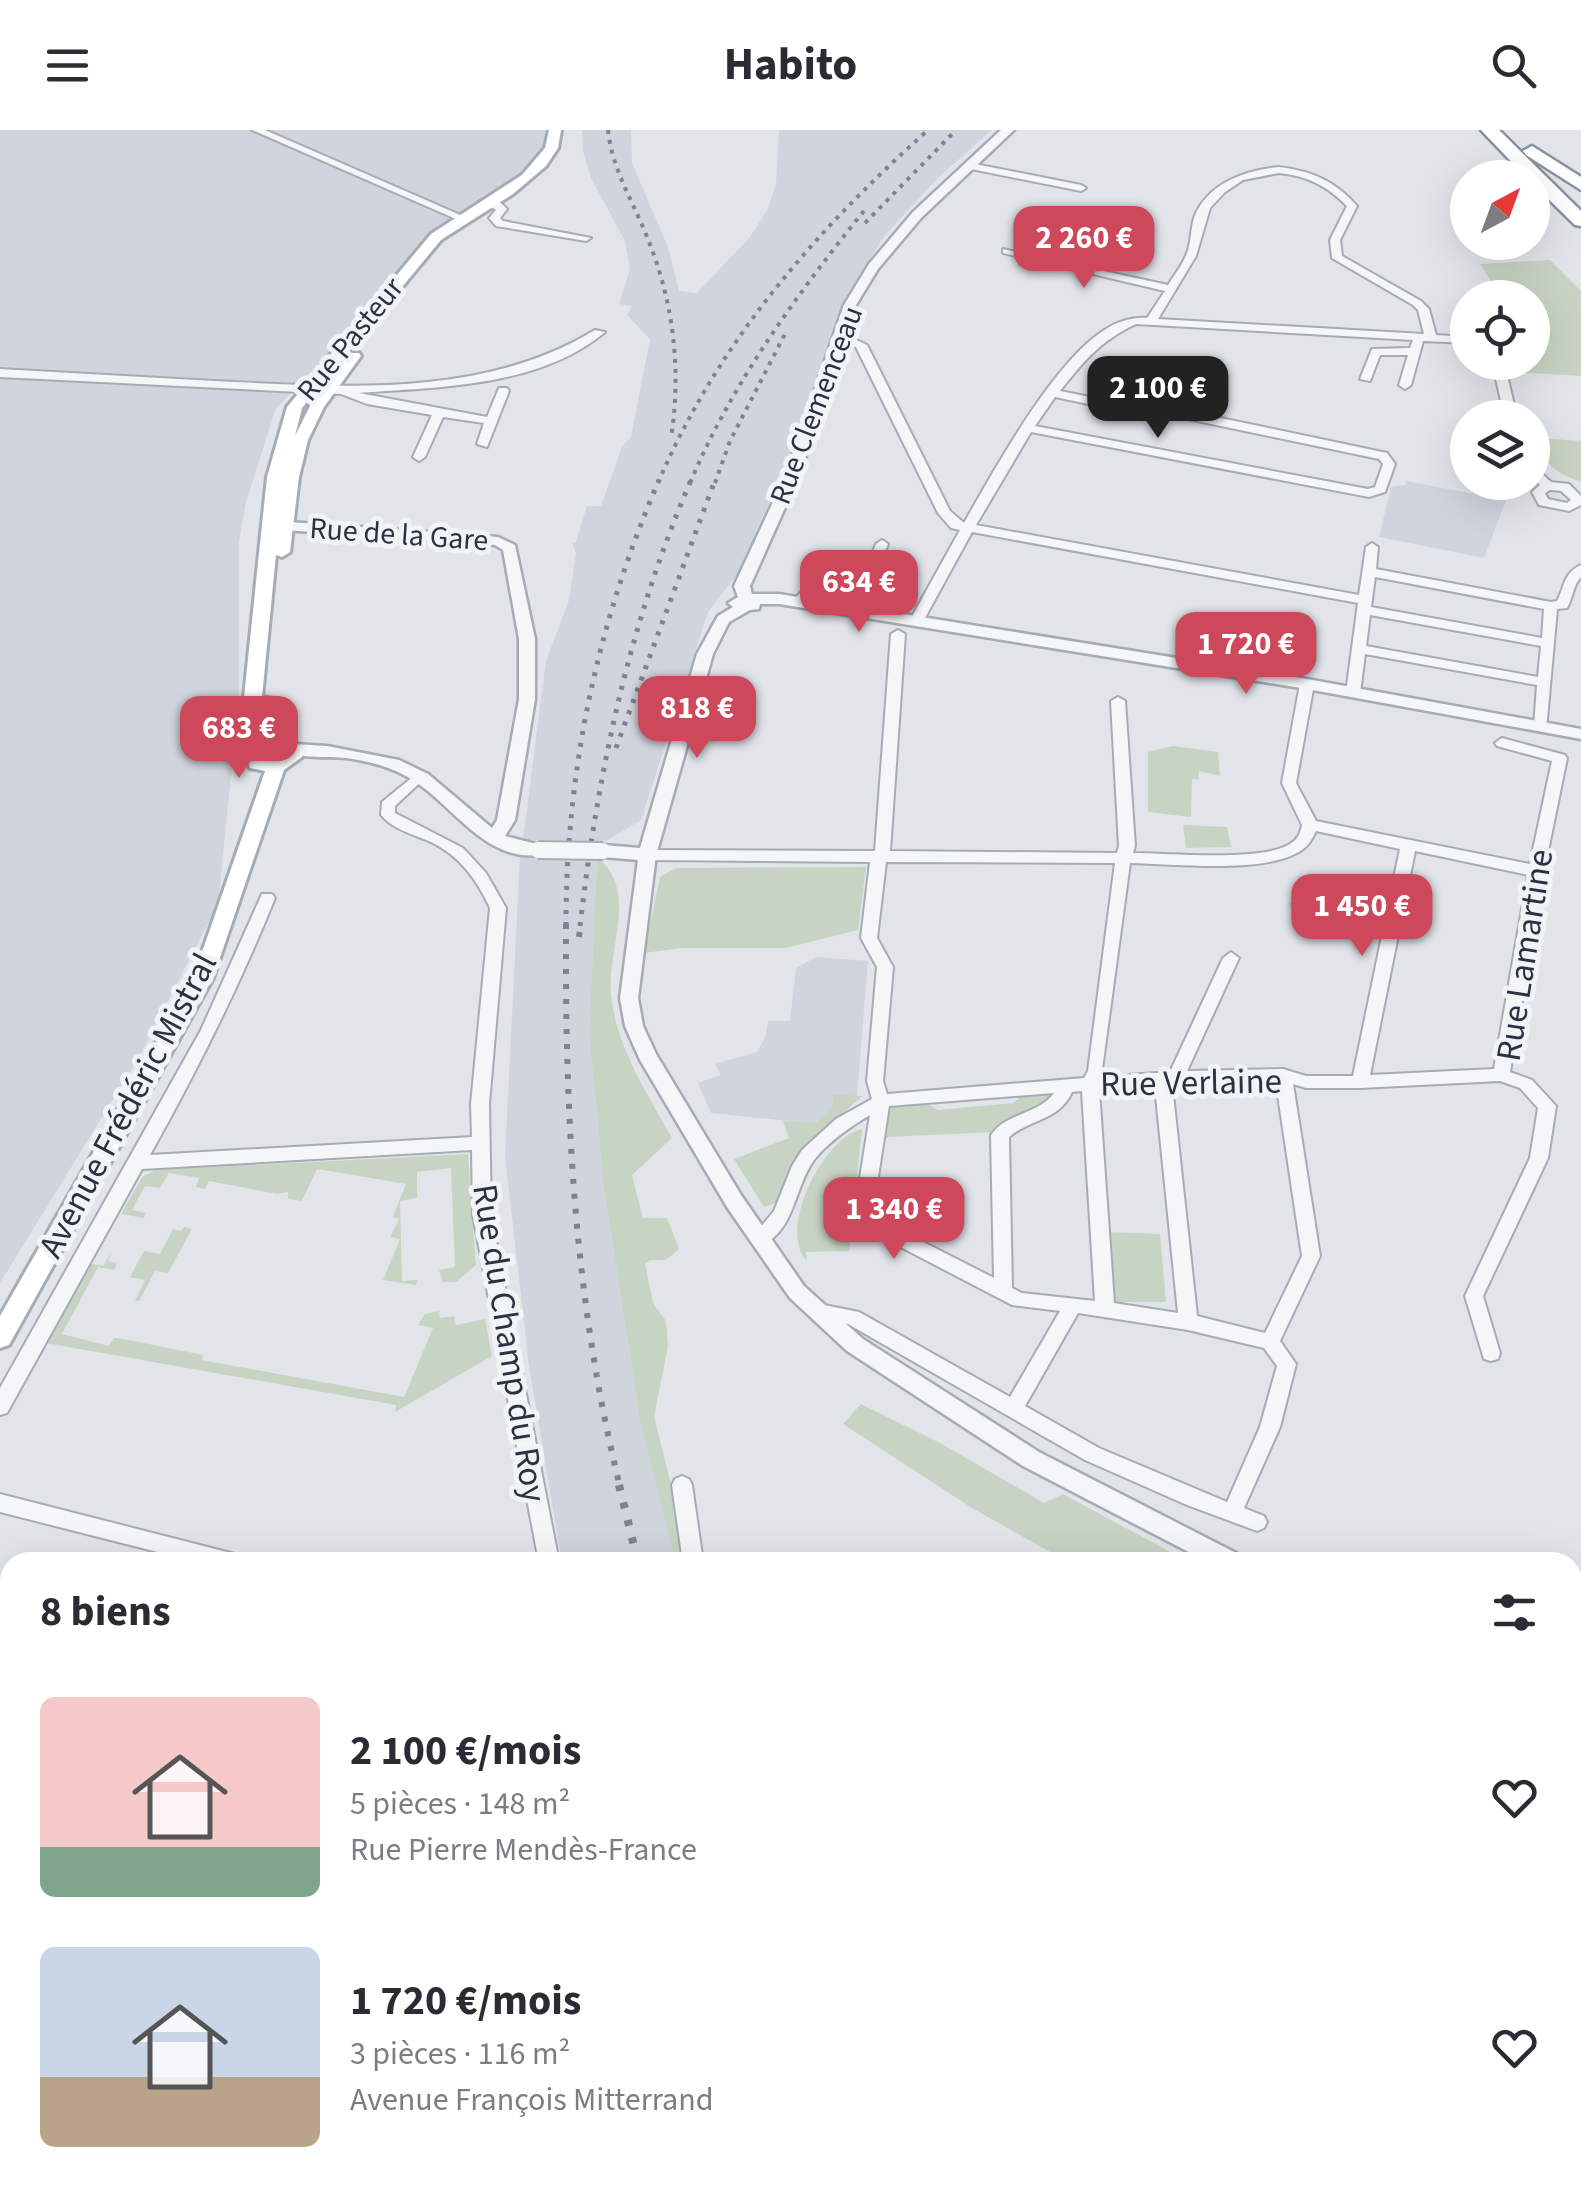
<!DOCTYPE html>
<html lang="fr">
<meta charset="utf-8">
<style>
body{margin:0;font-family:"Source Sans 3",sans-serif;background:#f7f7f7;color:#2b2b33;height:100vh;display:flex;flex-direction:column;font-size:38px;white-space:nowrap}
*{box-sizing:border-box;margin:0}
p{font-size:32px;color:#7c7c81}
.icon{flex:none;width:55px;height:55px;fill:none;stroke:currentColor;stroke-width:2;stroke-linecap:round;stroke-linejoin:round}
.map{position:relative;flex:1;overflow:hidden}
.side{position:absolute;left:0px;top:1422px;width:1582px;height:642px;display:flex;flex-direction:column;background:#fff;border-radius:30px 30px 0 0;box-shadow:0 10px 40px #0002}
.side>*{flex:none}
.needle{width:65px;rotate:41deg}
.controls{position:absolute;left:1450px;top:30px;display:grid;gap:20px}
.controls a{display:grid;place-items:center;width:100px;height:100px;border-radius:50%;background:#fff;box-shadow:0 10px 40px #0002;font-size:50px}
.price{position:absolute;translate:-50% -85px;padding:0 22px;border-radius:20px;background:#cd485b;color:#fff;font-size:32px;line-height:65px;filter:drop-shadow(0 2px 5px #0008)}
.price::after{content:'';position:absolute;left:50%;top:60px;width:30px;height:22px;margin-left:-15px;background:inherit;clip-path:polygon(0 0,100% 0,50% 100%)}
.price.selected{background:#222;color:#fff}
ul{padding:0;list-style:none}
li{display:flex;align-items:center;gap:30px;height:250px;padding:0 40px}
li span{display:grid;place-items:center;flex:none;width:280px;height:200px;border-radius:15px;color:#555}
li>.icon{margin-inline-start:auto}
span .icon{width:120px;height:120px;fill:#fffc;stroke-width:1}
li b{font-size:42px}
h2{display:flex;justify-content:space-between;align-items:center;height:120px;padding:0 40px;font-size:42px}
header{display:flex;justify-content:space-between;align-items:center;height:130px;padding:0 40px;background:#fff;font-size:45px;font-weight:700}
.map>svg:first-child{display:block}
.built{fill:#d0d4dc}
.green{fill:#c7d4c3}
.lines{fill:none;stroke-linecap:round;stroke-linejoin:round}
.minor-casing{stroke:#a6acb4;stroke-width:4}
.tertiary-casing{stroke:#a6acb4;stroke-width:5}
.secondary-casing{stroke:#a6acb4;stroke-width:6}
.motorway-casing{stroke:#8992a0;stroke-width:5}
.minor{fill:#f4f6f8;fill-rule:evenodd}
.tertiary{fill:#f4f6f8;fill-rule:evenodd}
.secondary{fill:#fff;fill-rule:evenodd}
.motorway{fill:#fff;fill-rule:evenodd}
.rail-far3{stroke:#7b8493;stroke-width:4;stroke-dasharray:4 6;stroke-linecap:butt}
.rail-far2{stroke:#7b8493;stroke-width:5;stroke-dasharray:4 8;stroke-linecap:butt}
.rail-far1{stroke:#7b8493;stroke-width:6;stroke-dasharray:5 10;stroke-linecap:butt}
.rail{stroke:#7b8493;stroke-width:8;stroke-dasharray:6 12;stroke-linecap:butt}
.tertiary-bridge-casing{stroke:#a6acb4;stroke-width:20;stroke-linecap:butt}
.tertiary-bridge{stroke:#f4f6f8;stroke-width:16}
.labels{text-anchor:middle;stroke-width:10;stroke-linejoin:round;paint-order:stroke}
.far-street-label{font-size:30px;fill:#2a3242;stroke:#f1f4f7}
.street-label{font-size:35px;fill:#2a3242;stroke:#f1f4f7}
</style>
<header><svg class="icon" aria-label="menu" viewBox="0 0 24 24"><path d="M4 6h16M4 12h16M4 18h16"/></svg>Habito<svg class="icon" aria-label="search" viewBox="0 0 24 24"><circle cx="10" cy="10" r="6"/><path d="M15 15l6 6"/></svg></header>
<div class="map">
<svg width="1581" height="2064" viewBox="0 0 1581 2064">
<rect width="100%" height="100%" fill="#e1e5ea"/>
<!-- built -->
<path class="built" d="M 0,0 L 563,0 L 564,5 L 541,38 L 461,81 L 436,100 L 349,203 L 276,278 L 246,372 L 239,411 L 239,567 L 218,774 L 139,927 L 0,1153 Z
M 582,0 L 631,0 L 632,33 L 668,117 L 679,161 L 697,163 L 750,107 L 768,79 L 776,53 L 779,0 L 992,0 L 938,48 L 885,105 L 844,169 L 790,325 L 738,443 L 708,482 L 641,690 L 606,711 L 523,710 L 546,531 L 569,470 L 576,423 L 572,413 L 576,412 L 587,376 L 601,376 L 622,317 L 631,307 L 650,209 L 627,185 L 632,176 L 619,174 L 630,139 L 625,111 L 591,48 L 583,21 Z
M 1406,351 L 1506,370 L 1484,428 L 1379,407 L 1391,357 L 1405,355 Z
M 520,725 L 597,727 L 589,905 L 604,1059 L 641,1297 L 675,1432 L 562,1432 L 529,1236 L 505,1026 Z
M 816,827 L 868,831 L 857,966 L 835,964 L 832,977 L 817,994 L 711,983 L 698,953 L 721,945 L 715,934 L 757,922 L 766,906 L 768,891 L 790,891 L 796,838 Z
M 779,2055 L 923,2055 L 928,2064 L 783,2064 Z"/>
<!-- green -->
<path class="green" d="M 1550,130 L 1581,161 L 1581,246 L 1518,242 L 1515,233 L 1532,232 L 1532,168 L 1501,167 L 1480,134 Z
M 1538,308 L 1581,311 L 1581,352 C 1556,342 1543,336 1538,308 Z
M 1173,616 L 1218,622 L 1220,646 L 1199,641 L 1198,649 L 1192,649 L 1191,687 L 1148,682 L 1148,622 Z
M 1183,695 L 1227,697 L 1231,717 L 1186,718 Z
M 597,727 C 640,761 606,821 611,866 C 617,918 647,963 672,1008 L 632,1045 L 643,1088 L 667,1088 L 679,1119 L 666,1130 L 650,1130 L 645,1134 L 653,1173 L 666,1191 L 668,1216 L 654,1287 L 673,1362 L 683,1429 L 675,1432 L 641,1297 L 604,1059 L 589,905 Z
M 866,737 L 858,800 L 786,818 L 682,818 L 644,823 L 660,747 L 676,738 Z
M 1334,761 L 1352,767 L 1352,775 L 1325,785 L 1320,796 L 1295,794 L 1289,773 L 1322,773 Z
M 834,964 L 863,966 L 805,1015 L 788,1044 L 781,1071 L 764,1077 L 734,1029 L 789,1008 L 783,991 L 817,993 L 832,977 Z
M 1054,964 L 1050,973 L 1011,987 L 994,1002 L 888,1007 L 881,1012 L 892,976 L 927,974 L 938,980 L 1013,973 L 1021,966 Z
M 862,999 L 849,1121 L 806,1122 L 807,1131 C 777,1101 823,1007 862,999 Z
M 468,1024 L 476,1135 L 456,1152 L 443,1152 L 439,1140 L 455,1137 L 451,1038 L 417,1042 L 417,1068 L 400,1071 L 402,1151 L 418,1150 L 416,1155 L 383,1150 L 400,1109 L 390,1107 L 399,1089 L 393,1087 L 406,1054 L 317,1039 L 302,1071 L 288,1069 L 288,1062 L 277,1064 L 209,1051 L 205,1059 L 196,1057 L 199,1048 L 169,1043 L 160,1058 L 145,1056 L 132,1080 L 146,1083 L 144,1088 L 121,1084 L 142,1047 L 156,1040 Z
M 184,1097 L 192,1099 L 168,1143 L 155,1141 L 139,1171 L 135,1171 L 145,1150 L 130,1147 L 144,1121 L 160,1124 L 173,1099 L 181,1101 Z
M 1107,1102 L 1160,1104 L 1166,1172 L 1118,1172 L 1111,1167 Z
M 112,1121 L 108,1131 L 117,1133 L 114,1140 L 98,1137 L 62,1204 L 109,1216 L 114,1208 L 124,1209 L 203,1225 L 202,1230 L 404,1267 L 433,1198 L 418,1195 L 425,1184 L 439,1181 L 440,1188 L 454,1186 L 456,1195 L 485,1189 L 492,1226 L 395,1282 L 396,1275 L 46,1213 L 91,1134 L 103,1136 Z
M 861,1274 L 940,1313 L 1044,1373 L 1063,1364 L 1189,1432 L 1068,1432 L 972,1378 L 843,1294 Z"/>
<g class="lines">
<defs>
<path id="minor" d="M 252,0 L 265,0 L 465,87 L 456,89 Z
M 970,33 L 1081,55 L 1086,58 L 1081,61 L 966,38 L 966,34 Z
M 1279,37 C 1312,41 1335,51 1357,76 L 1340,110 L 1342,126 L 1421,171 L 1429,179 L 1436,205 L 1468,207 L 1468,213 L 1423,211 L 1411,255 L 1405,259 L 1399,255 L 1408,225 L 1380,225 L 1370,251 L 1360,249 L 1372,219 L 1410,218 L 1413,210 L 1136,194 C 1101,210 1083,232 1060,261 L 1160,281 L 1178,279 L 1387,323 L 1395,334 L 1385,362 L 1369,367 L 1031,302 L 976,395 L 1359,465 L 1366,417 L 1372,413 L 1378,417 L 1376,439 L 1551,472 L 1557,471 C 1565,457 1563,443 1581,435 L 1581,447 C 1573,455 1573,468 1567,478 L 1557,479 L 1546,600 L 1536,600 L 1534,597 L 1537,555 L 1365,524 L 1360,563 L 1358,566 L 1348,566 L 1346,563 L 1358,473 L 972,402 L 921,495 L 916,496 L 909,492 L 960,400 L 951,398 L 938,383 L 856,217 L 834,207 L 834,203 L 842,203 L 867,215 L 950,381 L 964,393 C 994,340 1053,233 1103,201 C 1116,192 1132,187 1147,188 L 1165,161 L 1003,123 L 1003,119 L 1168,155 C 1175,144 1184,133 1188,120 C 1191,110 1191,98 1194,88 C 1207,53 1246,40 1279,37 ZM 1279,43 C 1308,46 1327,56 1347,76 L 1330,110 L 1332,128 L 1413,175 L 1418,180 L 1424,204 L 1158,189 L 1196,126 L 1210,78 L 1225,62 L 1243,50 ZM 1055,267 L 1160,289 L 1178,287 L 1379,329 L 1383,334 L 1375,357 L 1368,359 L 1035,296 ZM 1375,447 L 1544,479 L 1542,508 L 1371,477 ZM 1370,485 L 1541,516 L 1538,547 L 1366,516 Z
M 487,70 C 494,68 503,74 507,79 L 500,88 L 503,91 L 591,108 L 586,111 L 496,96 L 489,88 L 496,80 L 487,74 Z
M 595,200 L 605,202 C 540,257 439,257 359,263 L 487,287 L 499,258 L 507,258 L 509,261 L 487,317 L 477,314 L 484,293 L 443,287 L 425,327 L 419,331 L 413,327 L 432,285 L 367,274 L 341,264 L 0,247 L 0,239 C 71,243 143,247 214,251 C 342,257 482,269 595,200 Z
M 1492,232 L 1504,232 L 1517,288 L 1505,288 Z
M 1532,335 L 1551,352 L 1569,354 L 1581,366 L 1581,375 L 1569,381 L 1539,375 L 1532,362 L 1540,355 L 1532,347 ZM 1550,360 L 1561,361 L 1571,370 L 1567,373 L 1548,369 L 1545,363 Z
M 882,410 L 888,414 L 880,436 C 851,445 822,450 804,476 L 794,476 L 792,473 C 811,445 839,440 869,431 L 876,414 Z
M 898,500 L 905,504 L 890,721 L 1117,723 L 1119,716 L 1111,571 L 1118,567 L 1125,571 L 1135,716 L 1133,723 C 1169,723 1262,732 1290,714 C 1298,709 1300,704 1302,695 L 1282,653 L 1300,554 L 1307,550 L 1314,554 L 1296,653 L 1316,691 L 1530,734 L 1552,631 L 1497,616 L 1495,613 L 1502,608 L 1565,625 L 1567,628 L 1544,741 L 1510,942 L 1532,950 L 1556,976 L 1548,1028 L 1483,1166 L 1500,1223 L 1498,1229 L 1491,1231 L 1484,1229 L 1465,1166 L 1530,1028 L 1538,978 L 1520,958 L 1500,951 L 1360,958 L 1306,958 L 1293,954 L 1320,1126 L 1280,1211 L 1296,1234 L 1280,1297 L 1244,1378 L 1264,1386 L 1267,1392 L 1264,1398 L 1257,1401 L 1187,1375 L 1085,1330 L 848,1194 L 812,1187 L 810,1182 L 812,1177 L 819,1174 L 859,1182 L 1010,1267 L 1060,1181 L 1012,1175 L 866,1099 L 855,1079 L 870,985 C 850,997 829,1011 814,1030 C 794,1057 795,1102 760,1116 L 754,1114 L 751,1109 L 774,1081 L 792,1036 L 802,1020 L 836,989 L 872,969 L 867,951 L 877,837 L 861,808 L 870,732 L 647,730 L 639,725 L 647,720 L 875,721 L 891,504 ZM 1316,701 L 1400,719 L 1353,946 L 1306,946 L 1283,939 L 1187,941 L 1239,828 L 1231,822 L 1223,828 L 1170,942 L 1101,947 L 1130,733 C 1174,734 1257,743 1295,724 C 1306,719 1311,712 1316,701 ZM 1415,721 L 1528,745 L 1494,939 L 1370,945 ZM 886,732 L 1115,733 L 1088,941 L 1084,948 L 887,964 L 883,951 L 893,837 L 877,808 ZM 1276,952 L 1302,1126 L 1265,1203 L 1197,1186 L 1172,955 ZM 1155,956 L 1178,1183 L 1114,1173 L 1099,960 ZM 1082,961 L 1095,1171 L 1022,1163 L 1012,1158 L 1009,1007 C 1030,989 1060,990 1072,962 ZM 1054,963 C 1038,985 1007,982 991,1005 L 994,1148 L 878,1089 L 873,1079 L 889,976 ZM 1078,1183 L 1188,1200 L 1264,1218 L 1277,1236 L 1260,1297 L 1227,1372 L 1099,1318 L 1025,1276 Z
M 420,641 L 427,646 L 395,676 L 395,683 L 463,718 L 486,743 L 506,778 L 489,974 L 491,1085 L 559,1432 L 539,1432 L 473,1085 L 472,1020 L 142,1039 L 7,1283 L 0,1285 L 0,1258 L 201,900 L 262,764 L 272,764 L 275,768 C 239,857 197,941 150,1025 L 472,1007 L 471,974 L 490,778 C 477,750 460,726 431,712 C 413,704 394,700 381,685 L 382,672 Z
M 682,1346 L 689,1349 L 692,1355 L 703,1432 L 683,1432 L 672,1355 L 675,1349 Z
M 0,1364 L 231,1423 L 238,1425 L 241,1432 L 197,1432 L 0,1382 Z
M 0,1679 L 10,1682 L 10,1704 L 0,1701 Z
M 1572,1764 L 1581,1765 L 1581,1789 L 1572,1787 Z
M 0,1989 L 10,1993 L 10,2019 L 0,2015 Z
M 49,2055 L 79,2055 L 83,2064 L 53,2064 Z
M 226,2055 L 252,2055 L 250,2064 L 224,2064 Z
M 559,2055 L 634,2055 L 638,2064 L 563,2064 Z"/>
<path id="tertiary" d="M 1001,0 L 1014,0 L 921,88 L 878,139 L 856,175 L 800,344 L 750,456 L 752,464 L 779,464 L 1307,549 L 1581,599 L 1581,609 L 1307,559 L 779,474 L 760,474 L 759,479 L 750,480 L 729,492 L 713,524 L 656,725 L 638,868 L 643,896 L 656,924 L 741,1065 L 804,1156 L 863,1209 L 1039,1322 L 1238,1424 L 1241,1432 L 1208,1432 L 1023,1336 L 847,1221 L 790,1168 L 727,1077 L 640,930 L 625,896 L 620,868 L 638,730 L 603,727 L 594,721 L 603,715 L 640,718 L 697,524 L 718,486 L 733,477 L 728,473 L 738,467 L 734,456 L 786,344 L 844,175 L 869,134 L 913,82 Z
M 272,382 L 289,392 L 498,407 L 515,415 L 535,509 L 535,569 L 515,690 L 505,706 L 544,716 L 547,720 L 544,724 C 485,736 452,671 406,646 C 388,636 367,631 346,628 C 328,626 299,630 286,619 L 294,614 L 327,616 L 399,630 L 428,644 L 492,698 L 497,690 L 519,569 L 519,509 L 503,420 L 495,415 L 285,400 L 265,386 Z
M 1572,1548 L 1581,1550 L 1581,1574 L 1572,1572 Z"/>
<path id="secondary" d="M 549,0 L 561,0 L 558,18 L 546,36 L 513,64 L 441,110 L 302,278 L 295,306 L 313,270 L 349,223 L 359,223 L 361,226 L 324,277 L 308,310 L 299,347 L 290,422 L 282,427 L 276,425 L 262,567 L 274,569 L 290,608 L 303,619 L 302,627 L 284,640 L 213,848 L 9,1215 L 0,1218 L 0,1186 L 193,848 L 265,641 L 250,638 L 244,623 L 251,616 L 252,596 L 244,567 L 267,347 L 287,277 L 431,104 L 522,45 L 545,18 ZM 274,618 L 283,619 L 284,624 L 273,630 L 265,629 L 263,625 Z"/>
<path id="motorway" d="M 1481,0 L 1499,0 L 1581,81 L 1581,96 L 1575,95 L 1532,53 L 1532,48 L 1527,48 Z
M 1532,16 L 1581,47 L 1581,60 L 1526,25 L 1523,21 Z
M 1581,1574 L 1581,1700 L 1572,1704 L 1572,1578 Z
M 1519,2055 L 1561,2055 L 1561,2064 L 1517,2064 Z"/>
</defs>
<!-- minor casing -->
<use href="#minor" class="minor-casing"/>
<!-- tertiary casing -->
<use href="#tertiary" class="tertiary-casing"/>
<!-- secondary casing -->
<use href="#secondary" class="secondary-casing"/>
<!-- motorway casing -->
<use href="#motorway" class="motorway-casing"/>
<!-- minor -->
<use href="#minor" class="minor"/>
<!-- tertiary -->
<use href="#tertiary" class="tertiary"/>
<!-- secondary -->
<use href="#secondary" class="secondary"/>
<!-- motorway -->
<use href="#motorway" class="motorway"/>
<!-- rail-far3 -->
<path class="rail-far3" d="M 608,0 C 612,38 631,68 645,102 C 673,168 682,237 671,308
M 865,93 L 956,0
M 658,353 C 718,212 815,101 928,0
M 690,353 C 733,251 798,163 867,77
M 715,353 L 730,311 L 786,202"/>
<!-- rail-far2 -->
<path class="rail-far2" d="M 616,618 L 715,350
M 566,796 C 566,640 597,494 659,350
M 580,796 C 598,641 629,494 691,350"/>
<!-- rail-far1 -->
<path class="rail-far1" d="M 566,794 C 565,985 574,1171 620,1357
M 579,807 L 581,794"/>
<!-- rail -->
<path class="rail" d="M 619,1355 L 638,1432
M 870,2055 L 874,2064
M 887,2055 L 891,2064"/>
<defs>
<path id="tertiary-bridge" d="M 538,720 L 603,721"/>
</defs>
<!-- tertiary-bridge casing -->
<use href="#tertiary-bridge" class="tertiary-bridge-casing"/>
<!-- tertiary-bridge -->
<use href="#tertiary-bridge" class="tertiary-bridge"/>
</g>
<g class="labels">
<!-- far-street labels -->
<g class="far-street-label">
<text transform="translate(350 209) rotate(-51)" y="10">Rue Pasteur</text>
<text transform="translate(816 275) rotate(-69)" y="10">Rue Clemenceau</text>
<text transform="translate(399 404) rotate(4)" y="10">Rue de la Gare</text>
</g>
<!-- street labels -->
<g class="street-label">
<text transform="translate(1524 825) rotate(-81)" y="12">Rue Lamartine</text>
<text transform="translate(1191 952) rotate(-1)" y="12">Rue Verlaine</text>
<text transform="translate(127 975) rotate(-62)" y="12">Avenue Frédéric Mistral</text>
<text transform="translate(510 1213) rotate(81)" y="12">Rue du Champ du Roy</text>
</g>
</g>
</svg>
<div class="controls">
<a><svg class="needle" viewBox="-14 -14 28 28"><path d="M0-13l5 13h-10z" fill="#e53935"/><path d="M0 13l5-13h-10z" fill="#7c7c81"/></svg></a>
<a><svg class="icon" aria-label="locate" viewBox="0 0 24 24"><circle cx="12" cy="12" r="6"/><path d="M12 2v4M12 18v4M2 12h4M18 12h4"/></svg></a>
<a><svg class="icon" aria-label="layers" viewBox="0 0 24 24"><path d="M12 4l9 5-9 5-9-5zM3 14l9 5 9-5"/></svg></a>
</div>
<b class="price" style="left:1084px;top:161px">2 260 €</b>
<b class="price selected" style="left:1158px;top:311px">2 100 €</b>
<b class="price" style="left:859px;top:505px">634 €</b>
<b class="price" style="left:1246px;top:567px">1 720 €</b>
<b class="price" style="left:697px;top:631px">818 €</b>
<b class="price" style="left:239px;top:651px">683 €</b>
<b class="price" style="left:1362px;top:829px">1 450 €</b>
<b class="price" style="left:894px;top:1132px">1 340 €</b>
<section class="side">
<h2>8 biens<svg class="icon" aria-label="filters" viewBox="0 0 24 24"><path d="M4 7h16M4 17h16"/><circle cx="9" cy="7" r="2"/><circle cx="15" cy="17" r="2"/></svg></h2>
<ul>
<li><span style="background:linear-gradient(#f6c9c9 75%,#7fa58c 0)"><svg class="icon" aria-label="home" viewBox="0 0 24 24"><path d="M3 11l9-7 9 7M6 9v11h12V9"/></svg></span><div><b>2 100 €/mois</b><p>5 pièces · 148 m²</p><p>Rue Pierre Mendès-France</p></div><svg class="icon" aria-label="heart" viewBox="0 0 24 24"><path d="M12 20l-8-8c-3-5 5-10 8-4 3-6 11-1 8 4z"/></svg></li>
<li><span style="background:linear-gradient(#c9d6e8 65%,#b9a48a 0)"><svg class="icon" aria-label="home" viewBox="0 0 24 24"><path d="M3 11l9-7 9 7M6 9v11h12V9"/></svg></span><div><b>1 720 €/mois</b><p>3 pièces · 116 m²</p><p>Avenue François Mitterrand</p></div><svg class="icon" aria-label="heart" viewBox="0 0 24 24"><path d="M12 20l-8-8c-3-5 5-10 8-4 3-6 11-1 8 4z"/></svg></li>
</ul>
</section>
</div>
